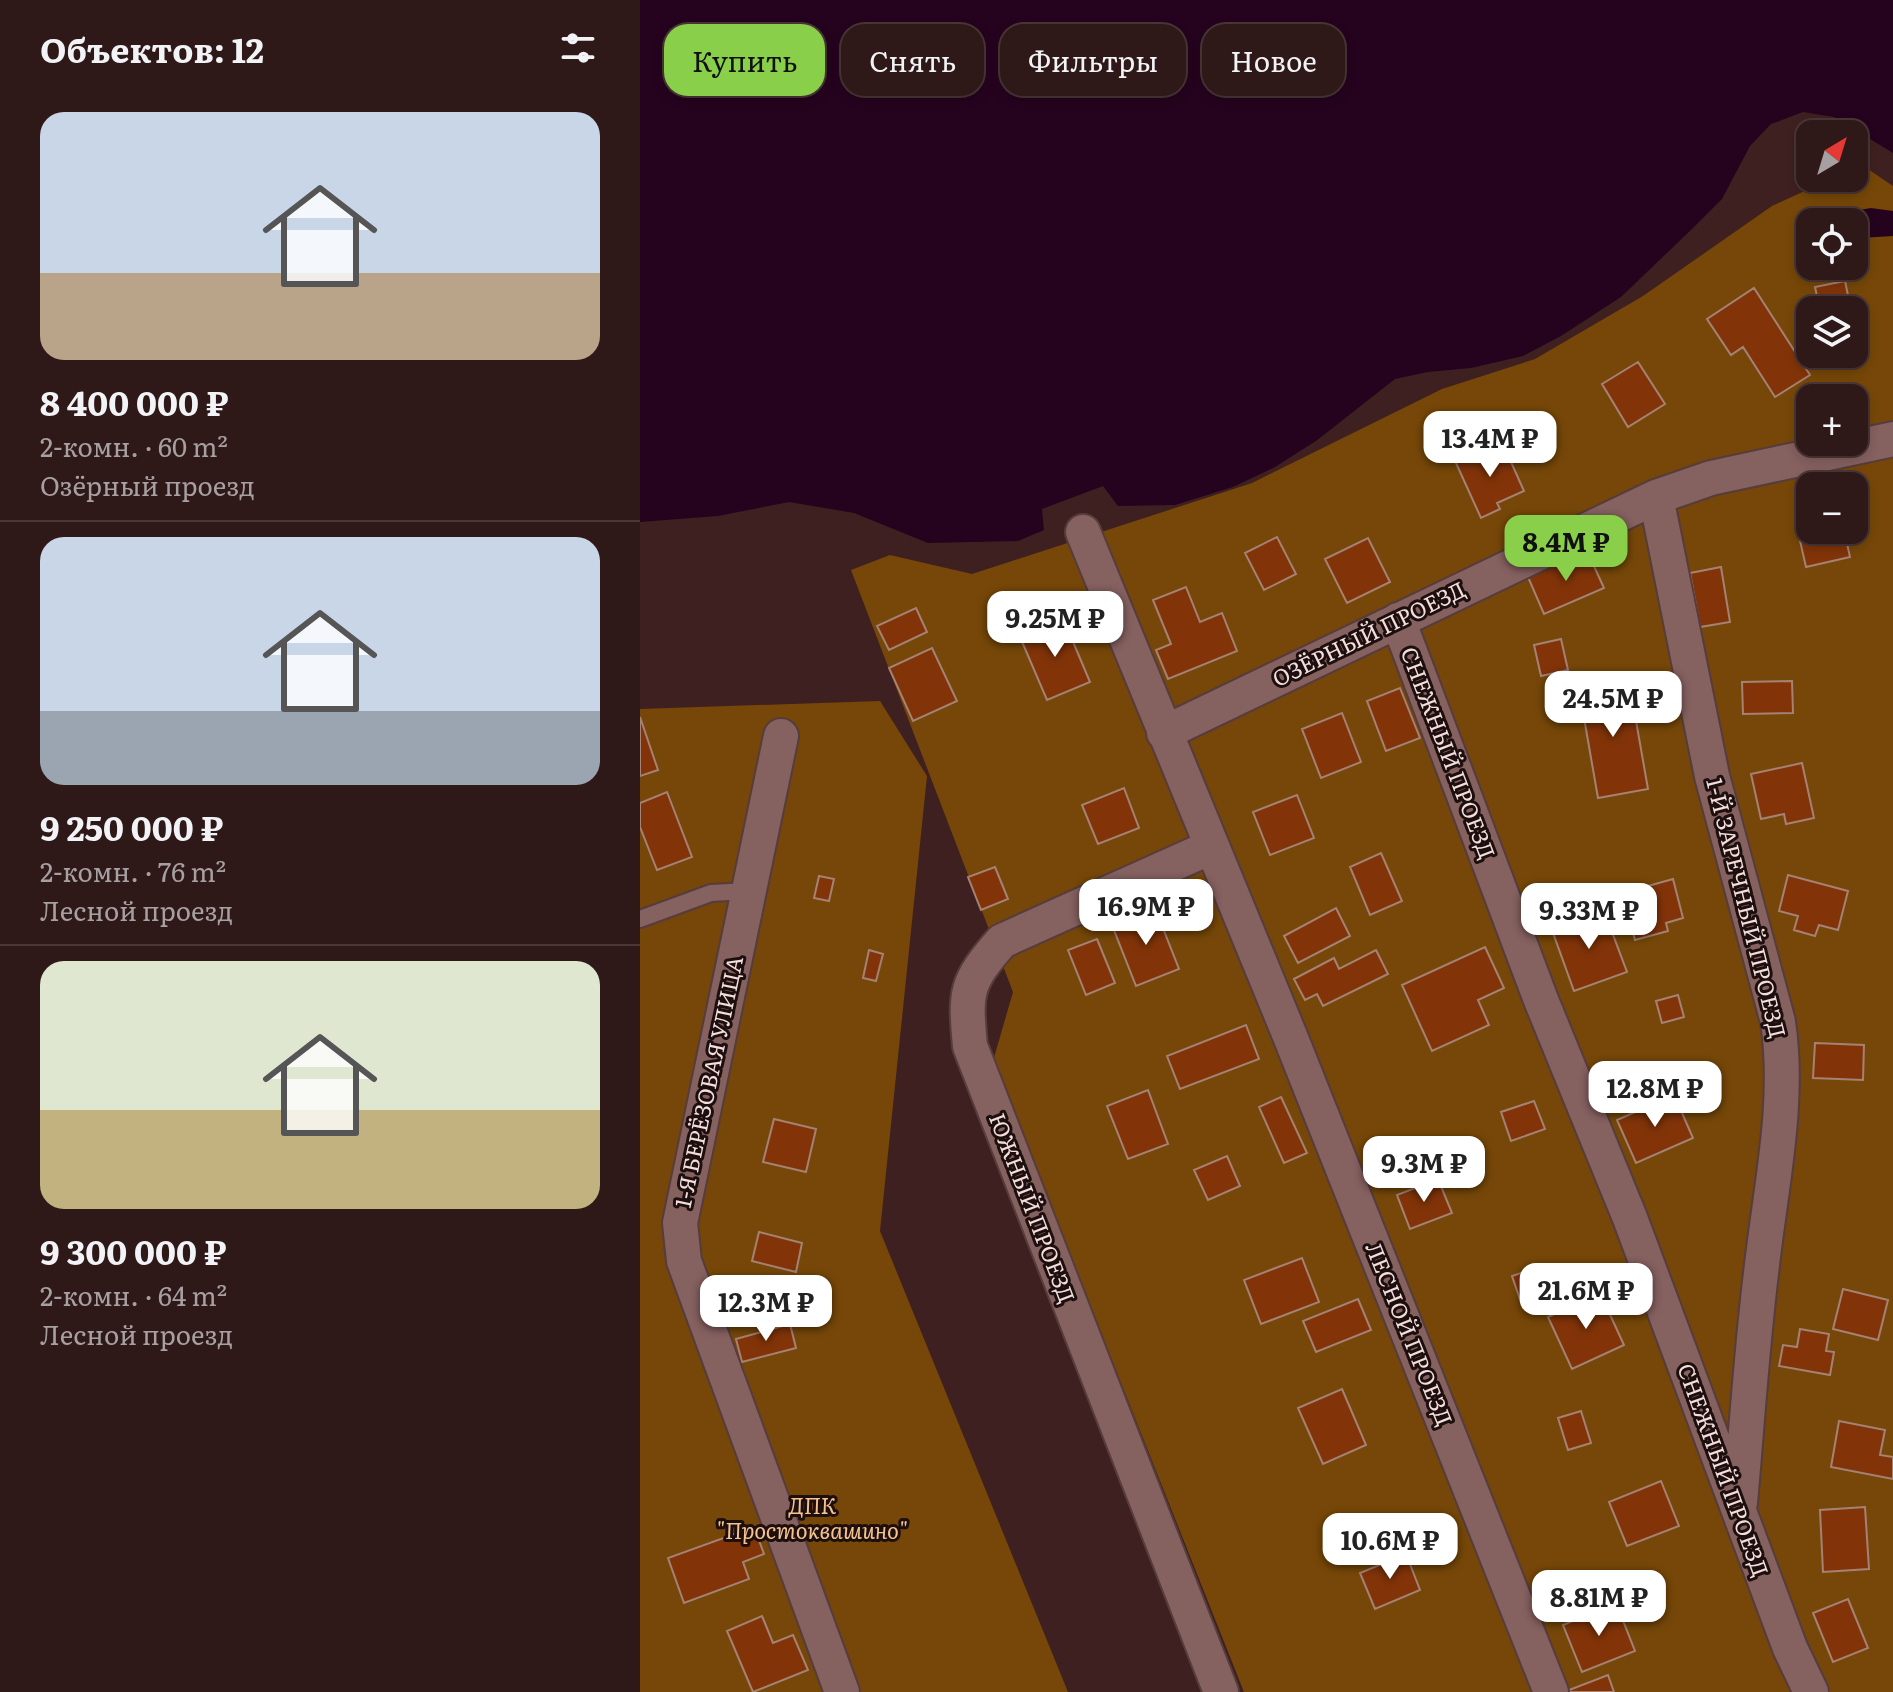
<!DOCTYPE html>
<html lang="ru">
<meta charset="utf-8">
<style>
body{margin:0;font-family:Literata,serif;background:#3b2525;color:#f1f3f6;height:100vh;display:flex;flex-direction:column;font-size:30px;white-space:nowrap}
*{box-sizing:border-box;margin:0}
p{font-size:26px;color:#a7a0a2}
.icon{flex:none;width:44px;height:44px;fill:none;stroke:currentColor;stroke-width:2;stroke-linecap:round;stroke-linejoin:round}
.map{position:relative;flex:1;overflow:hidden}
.panel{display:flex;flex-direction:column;background:#2f1818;width:640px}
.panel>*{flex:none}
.banner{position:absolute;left:24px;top:24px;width:760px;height:72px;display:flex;gap:16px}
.needle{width:52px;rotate:38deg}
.fabs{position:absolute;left:1156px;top:120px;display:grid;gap:16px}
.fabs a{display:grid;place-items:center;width:72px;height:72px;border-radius:16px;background:#2f1818;box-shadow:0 4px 12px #0003,0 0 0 2px #4a3737;font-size:40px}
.price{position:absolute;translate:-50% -68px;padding:0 18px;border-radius:16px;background:#fff;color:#222;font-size:26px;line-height:52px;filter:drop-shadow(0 2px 4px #0008)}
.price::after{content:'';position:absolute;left:50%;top:48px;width:24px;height:18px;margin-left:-12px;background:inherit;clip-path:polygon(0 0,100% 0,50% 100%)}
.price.selected{background:#89cf49;color:#111}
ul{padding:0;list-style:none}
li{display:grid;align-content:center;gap:16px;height:424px;padding:0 40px}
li+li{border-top:2px solid #4a3737}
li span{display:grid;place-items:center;height:248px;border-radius:24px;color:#555}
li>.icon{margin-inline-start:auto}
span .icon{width:144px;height:144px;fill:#fffc;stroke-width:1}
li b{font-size:34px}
h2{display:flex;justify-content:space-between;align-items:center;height:96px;padding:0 40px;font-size:34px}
.chip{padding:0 28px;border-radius:24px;background:#2f1818;box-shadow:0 4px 12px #0003,0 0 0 2px #4a3737;font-size:28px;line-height:72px}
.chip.selected{background:#89cf49;color:#111}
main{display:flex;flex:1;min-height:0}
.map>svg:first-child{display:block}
.green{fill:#764708;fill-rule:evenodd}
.water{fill:#25031e}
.building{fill:#823408;stroke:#a48274;stroke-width:2}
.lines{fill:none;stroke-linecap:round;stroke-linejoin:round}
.service-casing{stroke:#563c3c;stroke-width:20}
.minor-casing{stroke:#563c3c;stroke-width:38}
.service{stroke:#856160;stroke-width:16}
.minor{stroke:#856160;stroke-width:34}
.labels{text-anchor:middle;stroke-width:6;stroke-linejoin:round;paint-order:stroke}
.street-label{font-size:22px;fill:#f3dedd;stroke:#1c0f0e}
.park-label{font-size:22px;font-style:italic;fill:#f6c28f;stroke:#1c0f0e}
</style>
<main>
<section class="panel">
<h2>Объектов: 12<svg class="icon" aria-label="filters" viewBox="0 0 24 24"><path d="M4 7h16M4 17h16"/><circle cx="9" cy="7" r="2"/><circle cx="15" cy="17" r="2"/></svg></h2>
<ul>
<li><span style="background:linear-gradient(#c9d6e8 65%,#b9a48a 0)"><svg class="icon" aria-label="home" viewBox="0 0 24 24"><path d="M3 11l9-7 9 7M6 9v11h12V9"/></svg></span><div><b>8 400 000 ₽</b><p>2-комн. · 60 m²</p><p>Озёрный проезд</p></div></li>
<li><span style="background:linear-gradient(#c9d6e8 70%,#9aa5b1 0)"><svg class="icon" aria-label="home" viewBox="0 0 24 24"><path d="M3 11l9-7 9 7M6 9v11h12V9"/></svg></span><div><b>9 250 000 ₽</b><p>2-комн. · 76 m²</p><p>Лесной проезд</p></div></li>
<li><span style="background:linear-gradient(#dfe7d0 60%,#c2b280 0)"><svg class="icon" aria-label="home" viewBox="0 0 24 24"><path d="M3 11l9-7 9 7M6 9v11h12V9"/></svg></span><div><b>9 300 000 ₽</b><p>2-комн. · 64 m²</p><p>Лесной проезд</p></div></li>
</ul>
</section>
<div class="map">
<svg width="1253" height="1692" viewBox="0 0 1253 1692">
<rect width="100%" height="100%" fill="#3f2020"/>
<!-- green -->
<path class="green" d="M 1222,165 L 1253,186 L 1253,1692 L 604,1692 L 353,1061 L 373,992 L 211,570 L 250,555 L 332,574 L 612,483 L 802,389 L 895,359 L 1003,296 L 1132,206 L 1193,178 L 1214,178 L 1214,169 ZM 1170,222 L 1214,222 L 1214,266 L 1170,266 ZM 1170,310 L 1214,310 L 1214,354 L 1170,354 ZM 1170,398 L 1214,398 L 1214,442 L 1170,442 ZM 1170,486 L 1214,486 L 1214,530 L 1170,530 Z
M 240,701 L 287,776 L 240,1231 L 428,1692 L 0,1692 L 0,709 Z"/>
<!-- water -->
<path class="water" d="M 0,0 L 1253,0 L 1253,153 L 1194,117 L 1163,112 L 1131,124 L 1110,146 L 1082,199 L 1053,228 L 981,297 L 921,336 L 883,356 L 831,368 L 788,372 L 755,379 L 676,441 L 635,467 L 593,487 L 535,505 L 478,506 L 463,486 L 402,509 L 404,530 L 378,541 L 288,543 L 214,513 L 149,502 L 78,516 L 0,522 Z
M 1231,208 L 1253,211 L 1253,236 L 1219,238 L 1214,232 L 1214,222 L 1208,222 L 1213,211 Z"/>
<!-- building -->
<path class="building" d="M 1205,281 L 1211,310 L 1180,310 L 1175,287 Z
M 1114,288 L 1170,375 L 1135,397 L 1103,347 L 1091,355 L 1067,319 Z
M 998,362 L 1025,404 L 988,427 L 962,384 Z
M 862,442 L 884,491 L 857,503 L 860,509 L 841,518 L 816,463 Z
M 1170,516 L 1170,530 L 1204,530 L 1210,557 L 1166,567 L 1155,519 Z
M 637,537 L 656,574 L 624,590 L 605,553 Z
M 728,538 L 750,582 L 707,603 L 685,559 Z
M 947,551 L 964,588 L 904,614 L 888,577 Z
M 1081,567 L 1090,622 L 1060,627 L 1050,573 Z
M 546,587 L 560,622 L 582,613 L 597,651 L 528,679 L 516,650 L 531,644 L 513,600 Z
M 276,608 L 287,632 L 249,650 L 237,626 Z
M 423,618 L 450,682 L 407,700 L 380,637 Z
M 921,639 L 928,670 L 901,676 L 894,645 Z
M 292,648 L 317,701 L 273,721 L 249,668 Z
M 989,681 L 1008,789 L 958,798 L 939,689 Z
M 1152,681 L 1153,713 L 1103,714 L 1102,682 Z
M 760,688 L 780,738 L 746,751 L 727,701 Z
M 702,713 L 721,762 L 681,778 L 662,729 Z
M 0,717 L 18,770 L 0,776 Z
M 1162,763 L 1174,818 L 1146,824 L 1144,814 L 1121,819 L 1111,774 Z
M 484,788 L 499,828 L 458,844 L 442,805 Z
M 27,792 L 52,857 L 17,870 L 0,827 L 0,803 Z
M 657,795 L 674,838 L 630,855 L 613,812 Z
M 741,853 L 762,901 L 730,915 L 710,867 Z
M 355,867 L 368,899 L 341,910 L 328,877 Z
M 1148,875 L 1208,891 L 1198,930 L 1179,925 L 1175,936 L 1154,930 L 1158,916 L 1139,911 Z
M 179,876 L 194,879 L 189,901 L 174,898 Z
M 1033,879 L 1043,918 L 1026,923 L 1028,931 L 995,940 L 983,893 Z
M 515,908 L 539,969 L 496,986 L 472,925 Z
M 696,908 L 710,936 L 658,963 L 644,936 Z
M 964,911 L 987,972 L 934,991 L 912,930 Z
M 457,939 L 475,983 L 446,995 L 428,950 Z
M 845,947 L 864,988 L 838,1000 L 849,1025 L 792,1051 L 762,985 Z
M 229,950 L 243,954 L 236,981 L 223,978 Z
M 736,950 L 748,974 L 683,1006 L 677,994 L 665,1000 L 654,979 L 694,958 L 699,969 Z
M 1038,995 L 1044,1017 L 1022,1023 L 1016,1001 Z
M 606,1025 L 619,1059 L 540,1089 L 527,1056 Z
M 1175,1043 L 1224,1045 L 1223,1080 L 1173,1078 Z
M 508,1090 L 528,1144 L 488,1159 L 467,1106 Z
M 1034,1095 L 1053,1138 L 996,1163 L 977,1120 Z
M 641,1097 L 667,1153 L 644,1163 L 619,1107 Z
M 894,1101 L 905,1129 L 871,1141 L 861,1112 Z
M 134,1119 L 176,1129 L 166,1172 L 123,1162 Z
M 587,1156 L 600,1186 L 568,1200 L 554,1170 Z
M 798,1179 L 812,1213 L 770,1229 L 757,1195 Z
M 119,1232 L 162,1243 L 156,1272 L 112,1261 Z
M 662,1258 L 679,1302 L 621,1324 L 604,1280 Z
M 904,1265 L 915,1298 L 883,1308 L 872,1276 Z
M 1203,1289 L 1248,1300 L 1238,1340 L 1193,1329 Z
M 960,1293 L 984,1345 L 932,1369 L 908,1317 Z
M 718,1299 L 731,1330 L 676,1352 L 663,1321 Z
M 150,1324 L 156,1348 L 102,1362 L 96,1339 Z
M 1160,1329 L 1189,1334 L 1186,1351 L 1194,1352 L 1190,1375 L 1139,1366 L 1143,1345 L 1157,1347 Z
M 702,1389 L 726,1445 L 683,1464 L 658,1408 Z
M 941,1411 L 951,1443 L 928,1450 L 918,1418 Z
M 1199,1421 L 1245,1430 L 1240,1455 L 1253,1457 L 1253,1479 L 1191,1467 Z
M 1021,1481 L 1039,1526 L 987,1546 L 969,1502 Z
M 1225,1507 L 1229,1569 L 1183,1572 L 1180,1510 Z
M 114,1527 L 124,1554 L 103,1562 L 109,1579 L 44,1603 L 28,1558 Z
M 766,1554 L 780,1590 L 735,1609 L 720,1573 Z
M 1208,1599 L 1228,1648 L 1193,1662 L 1173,1613 Z
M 976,1603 L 995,1651 L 942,1672 L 923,1625 Z
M 122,1616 L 133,1643 L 153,1635 L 168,1670 L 113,1692 L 87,1631 Z
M 968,1675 L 974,1692 L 930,1692 L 929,1690 Z"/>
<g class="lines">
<defs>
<path id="service" d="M 0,919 L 71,893 L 108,891"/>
<path id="minor" d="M 1016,497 L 1072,776 L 1138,1022 C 1150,1102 1131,1185 1122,1265 C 1112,1344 1107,1424 1100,1503
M 443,532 L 650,1036 L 911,1692
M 758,620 L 901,1000 L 990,1218 L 1150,1648 L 1171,1692
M 524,733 L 1016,497 L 1071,478 L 1253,439
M 141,736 L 40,1223 L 44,1261 L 202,1692
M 571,847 L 362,941 C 325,983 325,992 330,1046 L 581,1692"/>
</defs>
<!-- service casing -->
<use href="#service" class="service-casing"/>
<!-- minor casing -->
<use href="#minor" class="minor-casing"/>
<!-- service -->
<use href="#service" class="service"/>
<!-- minor -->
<use href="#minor" class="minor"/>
</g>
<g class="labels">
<!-- street labels -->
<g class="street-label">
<text transform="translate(729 634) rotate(-26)" y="8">ОЗЁРНЫЙ ПРОЕЗД</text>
<text transform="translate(808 753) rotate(69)" y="8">СНЕЖНЫЙ ПРОЕЗД</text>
<text transform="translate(1106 908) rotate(76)" y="8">1-Й ЗАРЕЧНЫЙ ПРОЕЗД</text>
<text transform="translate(69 1082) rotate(-78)" y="8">1-Я БЕРЁЗОВАЯ УЛИЦА</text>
<text transform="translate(392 1208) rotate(69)" y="8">ЮЖНЫЙ ПРОЕЗД</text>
<text transform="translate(769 1334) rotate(68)" y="8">ЛЕСНОЙ ПРОЕЗД</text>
<text transform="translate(1083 1470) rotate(70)" y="8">СНЕЖНЫЙ ПРОЕЗД</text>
</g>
<!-- park labels -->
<g class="park-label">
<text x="172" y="1514">ДПК<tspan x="172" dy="25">"Простоквашино"</tspan></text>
</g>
</g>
</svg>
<div class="fabs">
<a><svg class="needle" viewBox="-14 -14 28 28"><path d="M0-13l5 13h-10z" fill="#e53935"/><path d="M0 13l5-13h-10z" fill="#a7a0a2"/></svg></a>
<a><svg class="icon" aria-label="locate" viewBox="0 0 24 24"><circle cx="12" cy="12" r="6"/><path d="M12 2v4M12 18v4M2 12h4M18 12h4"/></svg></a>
<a><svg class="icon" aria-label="layers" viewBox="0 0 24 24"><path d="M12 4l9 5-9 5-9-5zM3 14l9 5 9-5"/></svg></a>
<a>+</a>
<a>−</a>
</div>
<b class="price" style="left:850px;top:479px">13.4M ₽</b>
<b class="price selected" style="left:926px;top:583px">8.4M ₽</b>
<b class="price" style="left:415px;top:659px">9.25M ₽</b>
<b class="price" style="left:973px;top:739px">24.5M ₽</b>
<b class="price" style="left:506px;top:947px">16.9M ₽</b>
<b class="price" style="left:949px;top:951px">9.33M ₽</b>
<b class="price" style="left:1015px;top:1129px">12.8M ₽</b>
<b class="price" style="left:784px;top:1204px">9.3M ₽</b>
<b class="price" style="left:946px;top:1331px">21.6M ₽</b>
<b class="price" style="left:126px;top:1343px">12.3M ₽</b>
<b class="price" style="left:750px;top:1581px">10.6M ₽</b>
<b class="price" style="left:959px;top:1638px">8.81M ₽</b>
<div class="banner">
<a class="chip selected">Купить</a>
<a class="chip">Снять</a>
<a class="chip">Фильтры</a>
<a class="chip">Новое</a>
</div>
</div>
</main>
